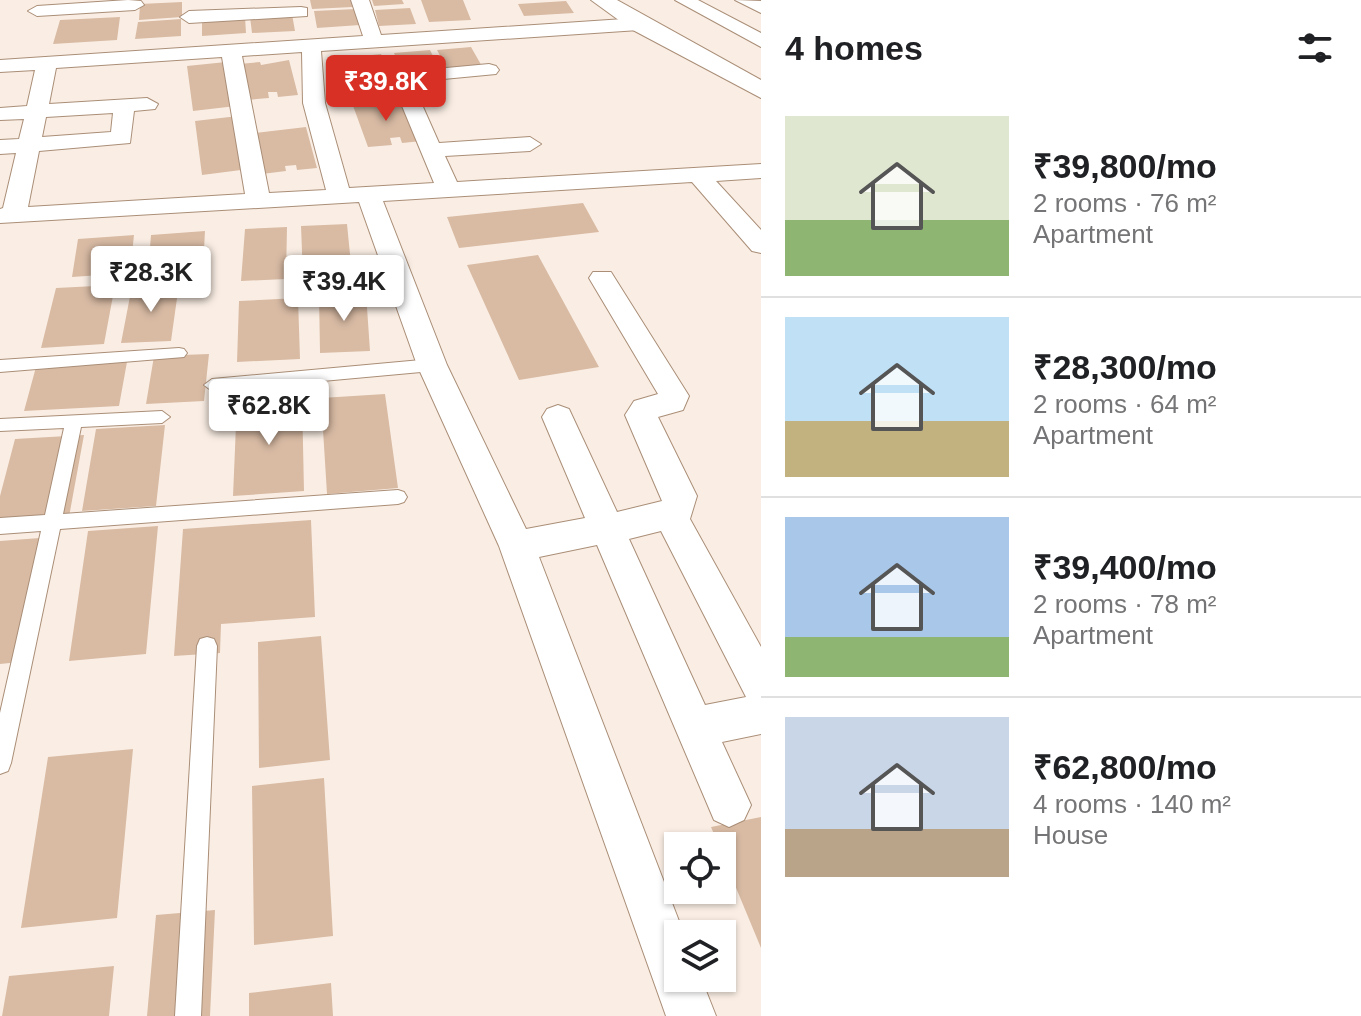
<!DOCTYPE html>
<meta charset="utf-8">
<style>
body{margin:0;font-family:Helvetica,sans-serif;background:#f6f6f6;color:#202124;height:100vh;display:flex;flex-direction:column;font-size:30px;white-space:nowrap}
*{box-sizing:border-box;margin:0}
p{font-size:26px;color:#757577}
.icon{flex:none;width:44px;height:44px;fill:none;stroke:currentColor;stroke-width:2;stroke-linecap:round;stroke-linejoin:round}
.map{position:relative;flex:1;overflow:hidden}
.details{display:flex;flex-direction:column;background:#fff;width:600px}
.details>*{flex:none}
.fabs{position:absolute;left:664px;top:832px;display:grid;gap:16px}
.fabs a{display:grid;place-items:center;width:72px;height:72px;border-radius:0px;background:#fff;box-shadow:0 2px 6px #0004;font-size:40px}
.price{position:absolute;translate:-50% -68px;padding:0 18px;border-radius:8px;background:#fff;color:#222;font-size:26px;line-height:52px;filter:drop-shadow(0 2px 4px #0008)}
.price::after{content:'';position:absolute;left:50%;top:48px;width:24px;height:18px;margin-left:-12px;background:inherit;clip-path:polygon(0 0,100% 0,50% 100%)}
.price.current{background:#d93025;color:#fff}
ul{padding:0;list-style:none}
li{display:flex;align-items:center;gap:24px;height:200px;padding:0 24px}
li+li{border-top:2px solid #e0e0e0}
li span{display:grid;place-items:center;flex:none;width:224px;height:160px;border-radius:0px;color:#555}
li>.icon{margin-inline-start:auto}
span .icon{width:96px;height:96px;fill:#fffc;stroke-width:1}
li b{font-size:34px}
h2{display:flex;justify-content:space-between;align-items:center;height:96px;padding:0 24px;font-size:34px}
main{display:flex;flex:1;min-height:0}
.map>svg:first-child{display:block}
.building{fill:#d9bba4}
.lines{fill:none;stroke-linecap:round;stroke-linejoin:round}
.service-casing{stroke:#aa8e77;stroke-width:2}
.minor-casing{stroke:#aa8e77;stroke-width:2}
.tertiary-casing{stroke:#aa8e77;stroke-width:2}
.service{fill:#fff;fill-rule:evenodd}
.minor{fill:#fff;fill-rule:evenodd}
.tertiary{fill:#fff;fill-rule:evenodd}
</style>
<main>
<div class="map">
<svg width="761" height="1016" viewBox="0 0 761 1016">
<rect width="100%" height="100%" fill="#faeee4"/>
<!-- building -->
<path class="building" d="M 310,0 L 351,0 L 353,7 L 312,9 Z
M 372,0 L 402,0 L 404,4 L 374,6 Z
M 421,0 L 463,0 L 471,20 L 429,22 Z
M 566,1 L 574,13 L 524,16 L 518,4 Z
M 182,2 L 182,17 L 139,20 L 140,4 Z
M 410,8 L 416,24 L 379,26 L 375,10 Z
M 356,9 L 360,25 L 317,28 L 314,11 Z
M 292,14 L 295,31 L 252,33 L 250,17 Z
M 120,17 L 117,40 L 53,44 L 60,20 Z
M 245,17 L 246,33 L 202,36 L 202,19 Z
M 181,19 L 181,36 L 135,39 L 138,22 Z
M 471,47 L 483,68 L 448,71 L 437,50 Z
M 430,50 L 439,68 L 402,72 L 394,53 Z
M 381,54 L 398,91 L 379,93 L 377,87 L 367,88 L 369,94 L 347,96 L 333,58 L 354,55 L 357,60 L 363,60 L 362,56 Z
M 289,60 L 298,95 L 278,97 L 277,92 L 268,92 L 269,98 L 246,100 L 239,64 L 260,62 L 261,65 Z
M 226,62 L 236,106 L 193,111 L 187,66 Z
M 404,99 L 422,141 L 402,143 L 400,137 L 390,138 L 392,145 L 368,147 L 352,103 L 375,101 L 377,106 L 384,105 L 382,101 Z
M 238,116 L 249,169 L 202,175 L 195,121 Z
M 306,127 L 317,168 L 297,170 L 296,165 L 285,166 L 286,171 L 262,174 L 255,133 Z
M 583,203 L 599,232 L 459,248 L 447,217 Z
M 347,224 L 352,274 L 303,277 L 301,226 Z
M 287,227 L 286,279 L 241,281 L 245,229 Z
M 205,231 L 203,268 L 148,272 L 151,235 Z
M 134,235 L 130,273 L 72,277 L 78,239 Z
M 538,255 L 599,367 L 519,380 L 467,265 Z
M 179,284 L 171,341 L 121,343 L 132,286 Z
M 115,285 L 104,344 L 41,348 L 56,288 Z
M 366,293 L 370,351 L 320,353 L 319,295 Z
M 298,298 L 300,359 L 237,362 L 239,301 Z
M 209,354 L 204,401 L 146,404 L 154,356 Z
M 127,362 L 119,406 L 24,411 L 36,367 Z
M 385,394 L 398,488 L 327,494 L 321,398 Z
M 302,397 L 304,491 L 233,496 L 237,401 Z
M 165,425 L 156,506 L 82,511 L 96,429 Z
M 84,435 L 69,517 L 0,522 L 0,496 L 15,439 Z
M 311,520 L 315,617 L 221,624 L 220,653 L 174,656 L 183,529 Z
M 158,526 L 146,654 L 69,661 L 88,531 Z
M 53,537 L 30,661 L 0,664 L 0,541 Z
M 321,636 L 330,760 L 259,768 L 258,642 Z
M 133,749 L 117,918 L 21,928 L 48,757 Z
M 324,778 L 333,936 L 254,945 L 252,786 Z
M 761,817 L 761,948 L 722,854 L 722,846 L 719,846 L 711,827 Z
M 215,910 L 210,1016 L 147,1016 L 156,915 Z
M 114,966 L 109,1016 L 2,1016 L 9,976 Z
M 331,983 L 333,1016 L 249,1016 L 249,993 Z"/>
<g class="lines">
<defs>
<path id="service" d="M 179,348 L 184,349 L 187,353 L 184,357 L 0,372 L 0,360 Z
M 432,359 L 440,365 L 432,371 L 212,391 L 204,385 L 212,379 Z
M 162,411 L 170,417 L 162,423 L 81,427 L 63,514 L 398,490 L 404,492 L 407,497 L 404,502 L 398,504 L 60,529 L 11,763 L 8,771 L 0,774 L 0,713 L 41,531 L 0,534 L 0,518 L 45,515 L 64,428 L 0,431 L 0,419 Z
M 207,637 L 214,639 L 217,646 L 201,1016 L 175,1016 L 197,646 L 200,639 Z"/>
<path id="minor" d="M 128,0 L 141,1 L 144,5 L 135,10 L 37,16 L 28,11 L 37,6 Z
M 351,0 L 369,0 L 381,35 L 639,18 L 648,24 L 639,30 L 321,51 L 325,103 L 349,188 L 434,183 L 390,77 L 393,73 L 489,64 L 496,66 L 499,70 L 496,74 L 412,82 L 439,143 L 530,137 L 541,144 L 530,151 L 445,156 L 457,182 L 761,164 L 761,178 L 716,181 L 761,230 L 761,253 L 752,251 L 692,182 L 383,201 L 447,365 L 526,529 L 585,518 L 542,417 L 547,409 L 558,405 L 569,409 L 617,512 L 662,501 L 625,415 L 634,401 L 658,394 L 589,278 L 593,272 L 611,272 L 689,396 L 683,410 L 658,417 L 697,496 L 690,519 L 761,647 L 761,734 L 722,742 L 751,805 L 744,820 L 729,827 L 714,820 L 597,545 L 539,557 L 684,934 L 678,934 L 678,978 L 701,978 L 716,1016 L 666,1016 L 499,546 L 417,365 L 359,202 L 0,223 L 0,209 L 3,208 L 16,153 L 0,154 L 0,140 L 19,139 L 24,119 L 0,120 L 0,108 L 27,106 L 35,70 L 0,72 L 0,60 L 363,36 ZM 302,52 L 303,103 L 326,190 L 269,193 L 242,56 ZM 222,57 L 245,194 L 28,207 L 39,151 L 130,143 L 134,111 L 155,109 L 158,104 L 147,98 L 49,104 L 56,68 ZM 113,113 L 111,132 L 42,137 L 46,117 ZM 661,531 L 746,697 L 705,705 L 629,539 Z
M 675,0 L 698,0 L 761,33 L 761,47 Z
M 735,0 L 761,1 L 761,13 Z
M 301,7 L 307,8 L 307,16 L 189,23 L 180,17 L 189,11 Z"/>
<path id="tertiary" d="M 591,0 L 617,0 L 761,80 L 761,98 L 631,29 Z"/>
</defs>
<!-- service casing -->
<use href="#service" class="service-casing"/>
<!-- minor casing -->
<use href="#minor" class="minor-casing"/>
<!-- tertiary casing -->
<use href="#tertiary" class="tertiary-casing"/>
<!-- service -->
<use href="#service" class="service"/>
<!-- minor -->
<use href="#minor" class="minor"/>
<!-- tertiary -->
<use href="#tertiary" class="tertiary"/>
</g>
</svg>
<div class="fabs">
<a><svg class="icon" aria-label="locate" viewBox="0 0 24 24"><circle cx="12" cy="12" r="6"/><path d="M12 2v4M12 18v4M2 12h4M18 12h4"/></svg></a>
<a><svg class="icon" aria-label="layers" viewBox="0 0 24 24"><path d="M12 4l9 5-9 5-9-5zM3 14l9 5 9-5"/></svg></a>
</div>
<b class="price current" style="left:386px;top:123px">₹39.8K</b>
<b class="price" style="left:151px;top:314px">₹28.3K</b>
<b class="price" style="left:344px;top:323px">₹39.4K</b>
<b class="price" style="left:269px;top:447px">₹62.8K</b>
</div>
<section class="details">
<h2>4 homes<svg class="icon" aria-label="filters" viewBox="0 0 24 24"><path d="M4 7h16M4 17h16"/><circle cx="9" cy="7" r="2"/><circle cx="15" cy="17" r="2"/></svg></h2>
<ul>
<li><span style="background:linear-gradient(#dfe7d0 65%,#8fb573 0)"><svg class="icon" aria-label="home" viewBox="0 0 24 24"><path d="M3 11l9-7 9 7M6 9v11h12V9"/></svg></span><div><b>₹39,800/mo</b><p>2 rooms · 76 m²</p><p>Apartment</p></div></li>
<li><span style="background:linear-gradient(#bfe0f5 65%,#c2b280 0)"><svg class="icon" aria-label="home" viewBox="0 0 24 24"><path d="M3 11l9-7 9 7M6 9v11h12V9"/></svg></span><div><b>₹28,300/mo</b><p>2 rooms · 64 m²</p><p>Apartment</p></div></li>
<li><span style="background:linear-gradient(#a9c7e8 75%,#8fb573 0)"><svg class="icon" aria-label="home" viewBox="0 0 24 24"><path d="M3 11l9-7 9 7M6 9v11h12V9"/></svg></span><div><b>₹39,400/mo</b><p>2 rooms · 78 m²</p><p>Apartment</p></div></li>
<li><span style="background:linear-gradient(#c9d6e8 70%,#b9a48a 0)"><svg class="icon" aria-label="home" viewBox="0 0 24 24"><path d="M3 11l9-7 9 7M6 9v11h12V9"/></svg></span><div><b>₹62,800/mo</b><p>4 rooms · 140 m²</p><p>House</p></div></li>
</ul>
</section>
</main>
